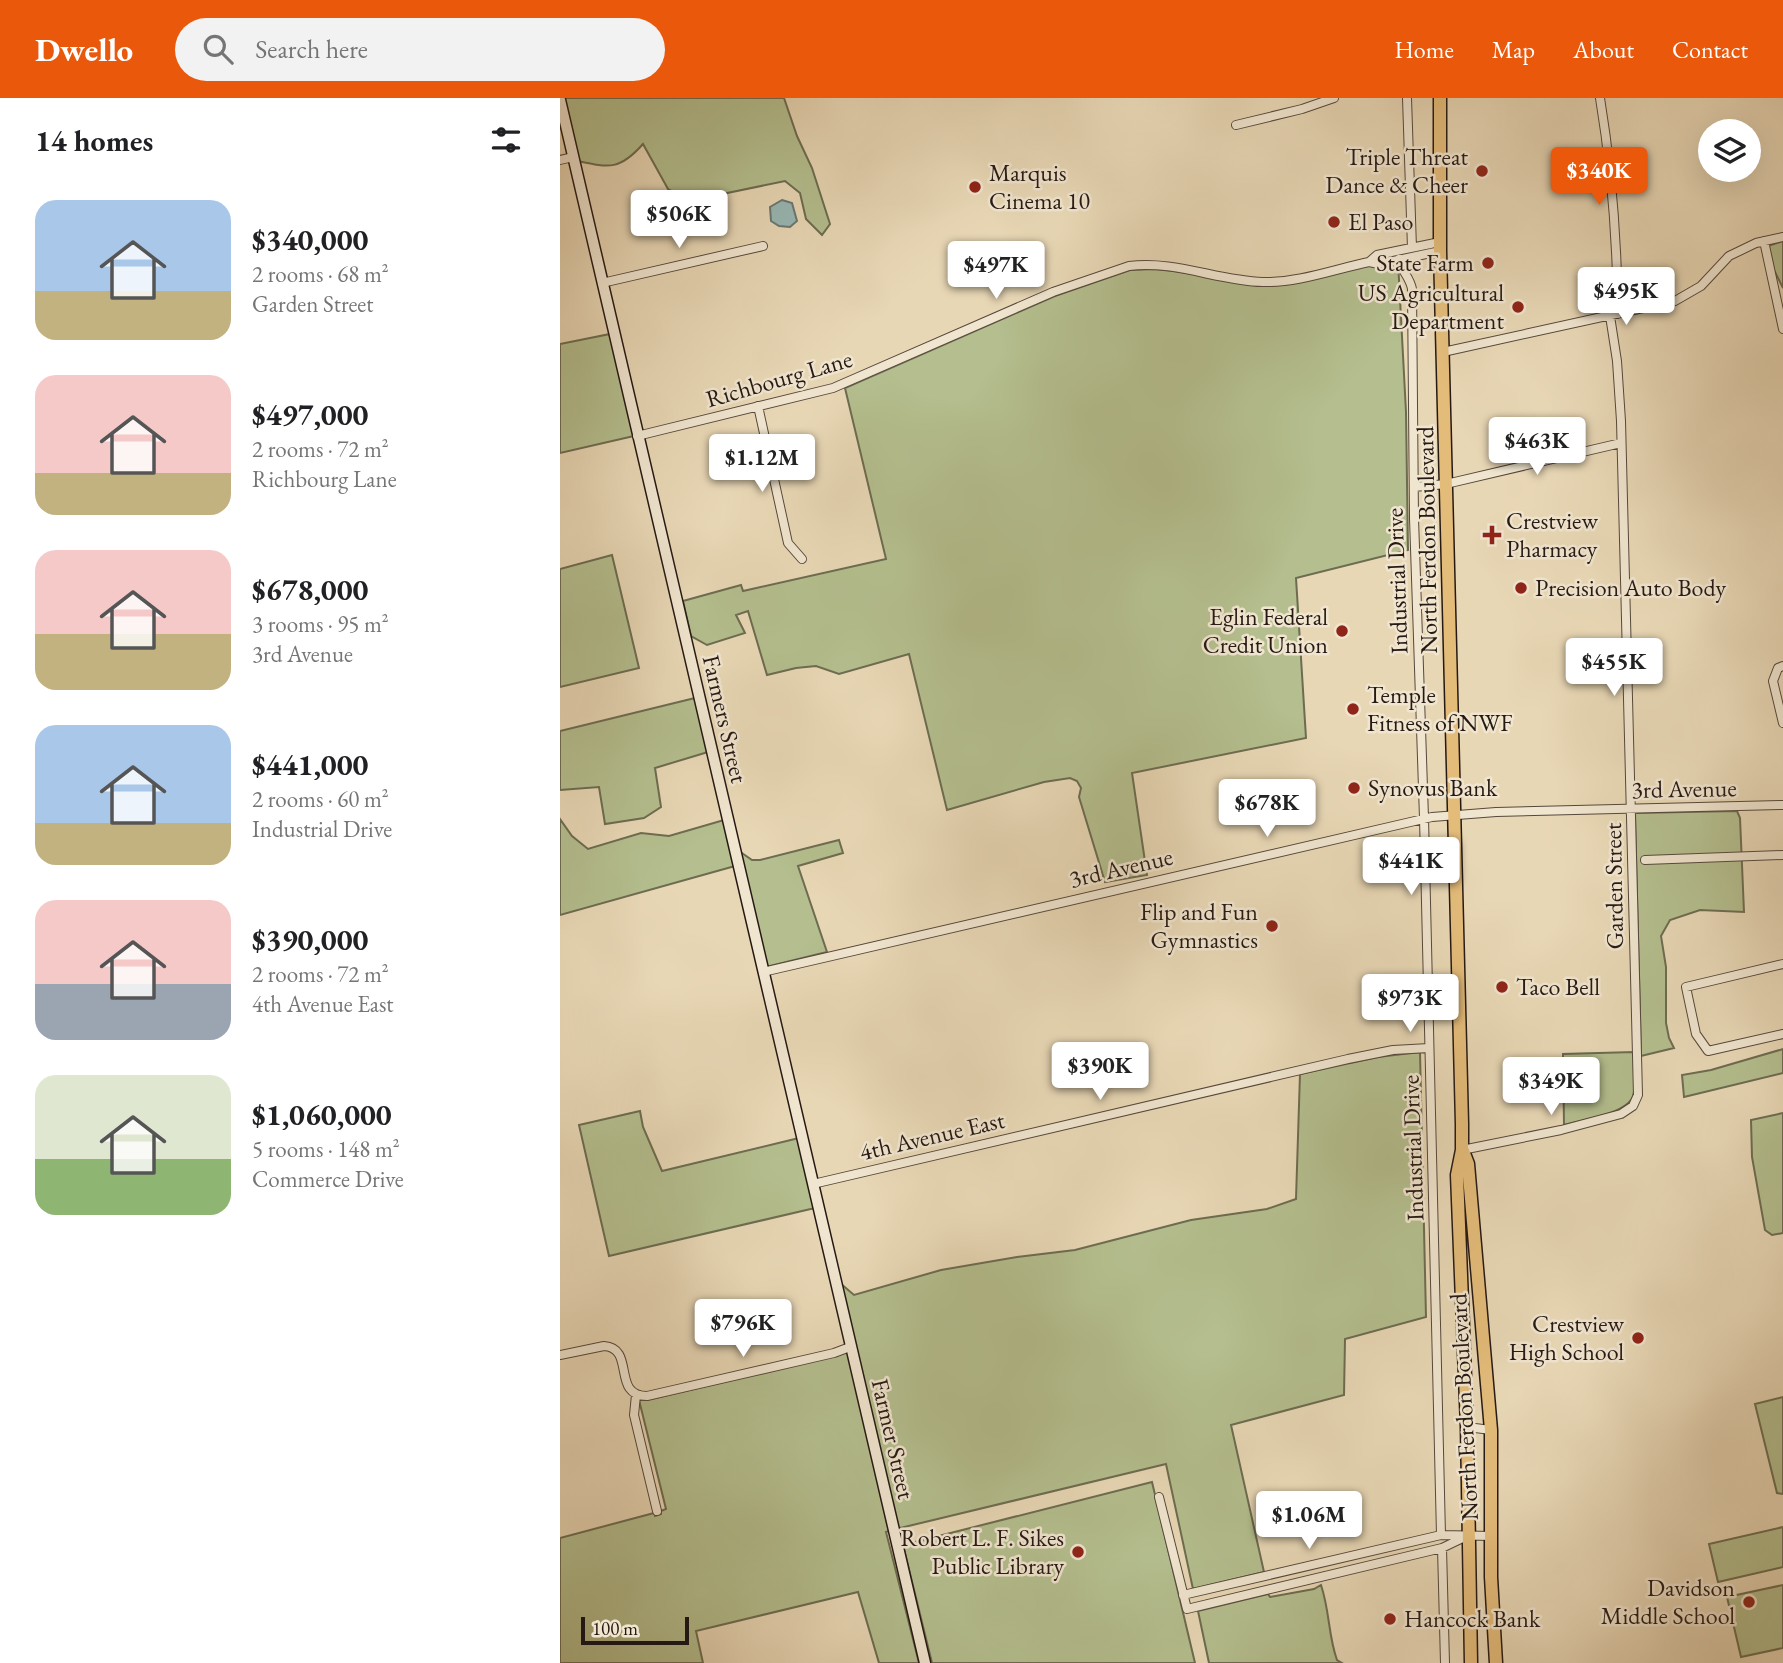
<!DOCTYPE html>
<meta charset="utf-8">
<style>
body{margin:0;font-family:"EB Garamond",serif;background:#f2f2f2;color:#202124;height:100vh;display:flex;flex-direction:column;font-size:26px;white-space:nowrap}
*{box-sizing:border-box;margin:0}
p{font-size:23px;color:#757577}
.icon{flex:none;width:38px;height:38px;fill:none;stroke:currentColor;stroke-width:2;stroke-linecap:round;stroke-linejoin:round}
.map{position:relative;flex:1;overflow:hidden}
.side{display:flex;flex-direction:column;background:#fff;width:560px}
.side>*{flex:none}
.buttons{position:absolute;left:1138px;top:21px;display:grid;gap:14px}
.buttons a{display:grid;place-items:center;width:63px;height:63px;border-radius:50%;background:#fff;box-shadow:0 7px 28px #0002;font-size:35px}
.scale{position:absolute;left:21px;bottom:18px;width:108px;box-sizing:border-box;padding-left:7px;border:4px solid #261914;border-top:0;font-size:19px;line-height:24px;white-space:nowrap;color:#261914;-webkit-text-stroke:5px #f0e5cf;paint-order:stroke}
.price{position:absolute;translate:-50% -60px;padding:0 16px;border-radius:7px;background:#fff;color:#222;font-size:23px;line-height:46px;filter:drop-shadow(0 2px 4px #0008)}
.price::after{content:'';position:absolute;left:50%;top:42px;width:21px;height:16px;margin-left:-10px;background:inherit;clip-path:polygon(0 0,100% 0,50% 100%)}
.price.selected{background:#ea580c;color:#fff}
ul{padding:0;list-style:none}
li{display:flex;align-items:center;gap:21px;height:175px;padding:0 35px}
li span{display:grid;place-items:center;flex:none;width:196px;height:140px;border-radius:21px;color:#555}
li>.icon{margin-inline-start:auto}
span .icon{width:84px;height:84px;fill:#fffc;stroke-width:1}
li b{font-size:30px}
h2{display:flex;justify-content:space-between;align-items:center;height:84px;padding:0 35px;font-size:30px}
header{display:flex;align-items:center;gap:42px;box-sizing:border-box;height:98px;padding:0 35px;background:#ea580c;color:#fff}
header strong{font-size:33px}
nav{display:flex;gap:38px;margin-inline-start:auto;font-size:24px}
.search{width:490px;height:63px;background:#f2f2f2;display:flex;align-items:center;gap:18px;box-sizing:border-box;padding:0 24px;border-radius:38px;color:#757577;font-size:26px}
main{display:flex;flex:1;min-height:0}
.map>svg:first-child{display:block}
.green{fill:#b4be8e;stroke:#6d6c51;stroke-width:2}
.water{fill:#98b8b4;stroke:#6a7874;stroke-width:2}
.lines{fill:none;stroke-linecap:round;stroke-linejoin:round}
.street-casing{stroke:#56483c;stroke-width:10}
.secondary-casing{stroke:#261914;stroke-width:13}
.primary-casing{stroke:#261914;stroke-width:15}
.street{stroke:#f0e5cf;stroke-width:8}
.secondary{stroke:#f0e5cf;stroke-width:10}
.primary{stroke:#e4bc7a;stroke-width:12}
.poi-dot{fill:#8f2418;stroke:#f0e5cf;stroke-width:2.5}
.labels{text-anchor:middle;stroke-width:5;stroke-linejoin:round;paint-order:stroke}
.poi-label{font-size:24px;fill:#261914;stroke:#f0e5cf;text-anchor:end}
.street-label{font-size:24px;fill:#261914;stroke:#f0e5cf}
</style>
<header>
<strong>Dwello</strong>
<div class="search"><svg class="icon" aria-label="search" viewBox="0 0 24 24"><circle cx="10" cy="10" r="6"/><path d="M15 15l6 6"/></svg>Search here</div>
<nav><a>Home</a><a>Map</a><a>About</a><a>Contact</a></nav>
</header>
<main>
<section class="side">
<h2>14 homes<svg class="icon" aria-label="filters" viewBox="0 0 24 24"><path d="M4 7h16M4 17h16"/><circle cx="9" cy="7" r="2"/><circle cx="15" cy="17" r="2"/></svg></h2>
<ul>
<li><span style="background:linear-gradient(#a9c7e8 65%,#c2b280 0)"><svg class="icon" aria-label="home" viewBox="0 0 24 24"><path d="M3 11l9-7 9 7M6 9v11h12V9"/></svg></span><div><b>$340,000</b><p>2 rooms · 68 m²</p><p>Garden Street</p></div></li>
<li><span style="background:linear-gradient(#f6c9c9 70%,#c2b280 0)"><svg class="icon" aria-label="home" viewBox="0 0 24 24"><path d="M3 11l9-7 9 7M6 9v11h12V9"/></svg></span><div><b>$497,000</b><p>2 rooms · 72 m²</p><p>Richbourg Lane</p></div></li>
<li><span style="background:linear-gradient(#f6c9c9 60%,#c2b280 0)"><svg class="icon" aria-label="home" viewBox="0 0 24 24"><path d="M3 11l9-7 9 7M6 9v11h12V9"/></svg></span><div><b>$678,000</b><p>3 rooms · 95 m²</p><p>3rd Avenue</p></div></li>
<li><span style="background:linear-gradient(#a9c7e8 70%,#c2b280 0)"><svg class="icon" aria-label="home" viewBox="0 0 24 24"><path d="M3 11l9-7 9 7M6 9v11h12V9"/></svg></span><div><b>$441,000</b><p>2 rooms · 60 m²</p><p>Industrial Drive</p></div></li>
<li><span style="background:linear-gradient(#f6c9c9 60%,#9aa5b1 0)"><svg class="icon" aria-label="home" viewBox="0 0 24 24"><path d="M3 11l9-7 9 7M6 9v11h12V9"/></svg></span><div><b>$390,000</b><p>2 rooms · 72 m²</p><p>4th Avenue East</p></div></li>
<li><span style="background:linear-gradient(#dfe7d0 60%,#8fb573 0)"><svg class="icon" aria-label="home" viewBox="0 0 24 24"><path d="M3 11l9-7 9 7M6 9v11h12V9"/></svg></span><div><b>$1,060,000</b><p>5 rooms · 148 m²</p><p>Commerce Drive</p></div></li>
</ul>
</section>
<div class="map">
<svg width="1223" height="1565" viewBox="0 0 1223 1565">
<rect width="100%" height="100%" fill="#e8d7b5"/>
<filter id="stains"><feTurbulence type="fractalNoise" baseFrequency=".00286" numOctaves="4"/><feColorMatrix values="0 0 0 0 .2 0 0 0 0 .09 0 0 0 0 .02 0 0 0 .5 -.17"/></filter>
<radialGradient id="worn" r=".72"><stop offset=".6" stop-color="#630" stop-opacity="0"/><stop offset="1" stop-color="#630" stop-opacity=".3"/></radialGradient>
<!-- green -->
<path class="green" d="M 3,0 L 224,0 L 237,38 L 252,70 L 270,126 L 262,137 L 246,121 L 240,95 L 225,83 L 129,103 L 108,91 L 83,46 C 60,72 50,70 18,63 Z
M 1223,143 L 1223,190 L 1214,172 L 1208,148 Z
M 838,163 L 846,314 L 848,452 L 736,480 L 746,640 L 572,675 L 587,777 L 545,784 L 519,699 L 521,690 L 517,683 L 510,680 L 484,684 L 387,712 L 349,556 L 279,576 L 256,568 L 236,570 L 207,577 L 188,513 L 176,517 L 185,535 L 147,547 L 131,538 L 123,503 L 181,487 L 183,493 L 326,461 L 285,290 L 495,198 L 570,172 L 594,171 L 614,173 L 707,188 L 730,186 L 812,166 Z
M 50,236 L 74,338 L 0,355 L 0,246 Z
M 52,457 L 79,570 L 0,589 L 0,471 Z
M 135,600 L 148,654 L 95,670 L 101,709 L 84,720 L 45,726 L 39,689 L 0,692 L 0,633 Z
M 1177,713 L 1180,720 L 1184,814 L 1140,812 L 1110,822 L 1101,838 L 1106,869 L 1106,925 L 1109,940 L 1114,950 L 1081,958 L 1075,715 Z
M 0,721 L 12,738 L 28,751 L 81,735 L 109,738 L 164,722 L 175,768 L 0,817 Z
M 279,742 L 283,755 L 238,768 L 267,854 L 206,869 L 179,753 L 192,762 L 200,762 Z
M 1223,951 L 1223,975 L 1124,999 L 1122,977 L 1151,972 Z
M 860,954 L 866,1219 L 785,1241 L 784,1297 L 671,1327 L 704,1474 L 633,1491 L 606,1366 L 336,1431 L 280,1185 L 294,1197 L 381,1172 L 457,1159 L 515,1152 L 631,1122 L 707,1111 L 736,1101 L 740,976 L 818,959 Z
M 1074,954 C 1074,967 1077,986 1073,998 C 1067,1016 1021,1022 1004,1027 L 1003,956 Z
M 80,1013 L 83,1029 L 102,1073 L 239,1040 L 255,1110 L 49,1158 L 19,1027 Z
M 1223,1015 L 1223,1135 L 1212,1137 L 1205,1132 L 1192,1059 L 1191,1022 Z
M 288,1254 L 329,1433 L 326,1434 L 359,1565 L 319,1565 L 298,1494 L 136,1533 L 143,1565 L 0,1565 L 0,1440 L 94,1415 L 95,1418 L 101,1416 L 101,1413 L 106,1411 L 79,1302 L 88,1302 Z
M 1223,1299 L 1223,1396 L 1217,1395 L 1195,1306 Z
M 592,1384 L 635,1565 L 372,1565 L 343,1447 Z
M 1223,1429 L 1223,1469 L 1158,1484 L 1149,1446 Z
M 761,1487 C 770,1514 768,1537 777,1562 L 782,1565 L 649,1565 L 638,1513 L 708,1496 L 710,1499 L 754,1491 Z
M 1223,1487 L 1223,1550 L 1181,1559 L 1167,1499 Z"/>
<!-- water -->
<path class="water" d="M 222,102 L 232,105 L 237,123 L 230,129 L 219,128 L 211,123 L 210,109 Z"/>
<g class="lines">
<defs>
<path id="street" d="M 847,0 L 852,150
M 1040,0 C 1052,72 1057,143 1058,216
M 676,27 L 742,11 L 774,0
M 0,62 L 13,59
M 1204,143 L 1223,231
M 839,161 C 841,173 850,179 852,191 L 854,420 L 864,720 L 881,1437
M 809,164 L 817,157 L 880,144
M 42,185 L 203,148
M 883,254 L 1115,203 L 1141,188 L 1169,158 L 1196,145 L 1223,139
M 198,308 L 228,445 L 242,461
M 77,338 L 273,290 L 493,194 L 569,168 C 615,162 658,183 703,184 C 738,185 775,171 809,164 L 819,166 L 880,153
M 854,389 L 886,386 L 1061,345
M 1223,568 L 1218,570 L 1213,583 L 1223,625
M 1085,762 L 1223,757
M 1223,866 L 1126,889 L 1136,936 L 1148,953 L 1223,936
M 203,874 L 872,719 L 936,714 L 1223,707
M 902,1052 L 1001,1032 L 1061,1016 L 1073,1008 L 1078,997 L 1061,323 L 1057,263 L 1050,218
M 253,1086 L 788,961 L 833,952 L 869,950
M 0,1257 L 44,1248 C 76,1250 51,1298 87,1298 L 274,1255 L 290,1249
M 76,1297 L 74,1317 L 97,1413
M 907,1329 L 931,1332
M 599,1399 L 627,1511 L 882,1450 L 907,1438
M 882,1450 L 885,1565
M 623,1497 L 881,1437 L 932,1438"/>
<path id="secondary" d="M 0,2 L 365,1565"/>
<path id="primary" d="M 880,0 L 880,153 L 902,1026 L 902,1052 L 897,1077 L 907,1329 L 911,1565
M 903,1053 L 908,1066 L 931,1332 L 931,1479 L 936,1565"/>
</defs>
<!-- street casing -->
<use href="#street" class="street-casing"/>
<!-- secondary casing -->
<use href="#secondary" class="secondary-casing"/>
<!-- primary casing -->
<use href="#primary" class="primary-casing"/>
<!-- street -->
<use href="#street" class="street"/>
<!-- secondary -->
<use href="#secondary" class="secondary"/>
<!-- primary -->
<use href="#primary" class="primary"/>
</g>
<!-- markers -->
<g class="poi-dot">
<circle cx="922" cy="73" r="7"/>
<circle cx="415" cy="89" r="7"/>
<circle cx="774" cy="124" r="7"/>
<circle cx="928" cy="165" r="7"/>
<circle cx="958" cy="209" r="7"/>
<path d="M928.5 426.5h7v7h7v7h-7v7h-7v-7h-7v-7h7z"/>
<circle cx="961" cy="490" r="7"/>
<circle cx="782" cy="533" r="7"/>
<circle cx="793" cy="611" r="7"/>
<circle cx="794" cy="690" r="7"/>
<circle cx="712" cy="828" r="7"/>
<circle cx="942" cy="889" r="7"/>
<circle cx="1078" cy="1240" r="7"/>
<circle cx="518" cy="1454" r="7"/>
<circle cx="1189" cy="1504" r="7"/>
<circle cx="830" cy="1521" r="7"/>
</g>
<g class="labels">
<!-- poi labels -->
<g class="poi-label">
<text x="908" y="67">Triple Threat<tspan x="908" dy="28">Dance &amp; Cheer</tspan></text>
<text x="429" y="83" text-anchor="start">Marquis<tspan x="429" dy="28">Cinema 10</tspan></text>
<text x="788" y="132" text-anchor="start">El Paso</text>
<text x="914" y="173">State Farm</text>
<text x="944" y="203">US Agricultural<tspan x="944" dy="28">Department</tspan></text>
<text x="946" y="431" text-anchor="start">Crestview<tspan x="946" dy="28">Pharmacy</tspan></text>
<text x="975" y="498" text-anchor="start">Precision Auto Body</text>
<text x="768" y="527">Eglin Federal<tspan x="768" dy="28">Credit Union</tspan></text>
<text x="807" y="605" text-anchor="start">Temple<tspan x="807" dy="28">Fitness of NWF</tspan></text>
<text x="808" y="698" text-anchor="start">Synovus Bank</text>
<text x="698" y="822">Flip and Fun<tspan x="698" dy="28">Gymnastics</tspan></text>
<text x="956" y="897" text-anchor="start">Taco Bell</text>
<text x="1064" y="1234">Crestview<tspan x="1064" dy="28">High School</tspan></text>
<text x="504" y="1448">Robert L. F. Sikes<tspan x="504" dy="28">Public Library</tspan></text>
<text x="1175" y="1498">Davidson<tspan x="1175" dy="28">Middle School</tspan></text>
<text x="844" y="1529" text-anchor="start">Hancock Bank</text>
</g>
<!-- street labels -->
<g class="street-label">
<text transform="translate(219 281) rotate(-16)" y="8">Richbourg Lane</text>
<text transform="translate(867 442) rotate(-91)" y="8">North Ferdon Boulevard</text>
<text transform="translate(837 483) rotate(-92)" y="8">Industrial Drive</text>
<text transform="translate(165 621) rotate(77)" y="8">Farmers Street</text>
<text transform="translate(1124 691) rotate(-1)" y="8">3rd Avenue</text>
<text transform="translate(561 770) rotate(-13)" y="8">3rd Avenue</text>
<text transform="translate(1054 788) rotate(-91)" y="8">Garden Street</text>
<text transform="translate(372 1038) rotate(-13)" y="8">4th Avenue East</text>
<text transform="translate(853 1050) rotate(-92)" y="8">Industrial Drive</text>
<text transform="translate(904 1309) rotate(-93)" y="8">North Ferdon Boulevard</text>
<text transform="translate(333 1341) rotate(77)" y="8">Farmer Street</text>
</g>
</g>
<rect width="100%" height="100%" filter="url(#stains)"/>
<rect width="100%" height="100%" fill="url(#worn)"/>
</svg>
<div class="buttons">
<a><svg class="icon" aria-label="layers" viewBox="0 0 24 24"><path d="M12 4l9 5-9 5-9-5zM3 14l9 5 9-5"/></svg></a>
</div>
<div class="scale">100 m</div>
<b class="price selected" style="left:1039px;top:109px">$340K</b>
<b class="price" style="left:119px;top:152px">$506K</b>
<b class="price" style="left:436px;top:203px">$497K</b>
<b class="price" style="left:1066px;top:229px">$495K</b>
<b class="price" style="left:977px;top:379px">$463K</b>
<b class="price" style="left:202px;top:396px">$1.12M</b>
<b class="price" style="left:1054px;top:600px">$455K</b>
<b class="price" style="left:707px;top:741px">$678K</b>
<b class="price" style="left:851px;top:799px">$441K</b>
<b class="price" style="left:850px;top:936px">$973K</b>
<b class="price" style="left:540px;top:1004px">$390K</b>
<b class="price" style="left:991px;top:1019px">$349K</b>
<b class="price" style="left:183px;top:1261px">$796K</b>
<b class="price" style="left:749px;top:1453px">$1.06M</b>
</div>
</main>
